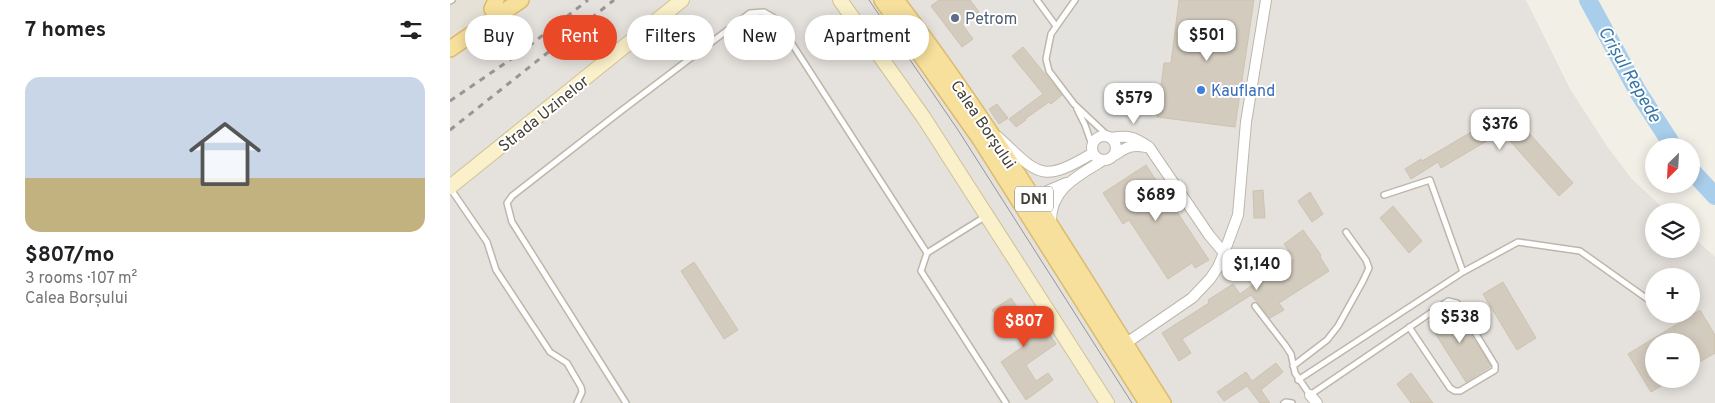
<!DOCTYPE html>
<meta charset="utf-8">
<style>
body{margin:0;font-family:Overpass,sans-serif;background:#f2f2f2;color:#202124;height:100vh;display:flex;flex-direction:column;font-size:19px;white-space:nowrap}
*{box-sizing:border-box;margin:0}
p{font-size:16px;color:#757577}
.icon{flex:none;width:28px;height:28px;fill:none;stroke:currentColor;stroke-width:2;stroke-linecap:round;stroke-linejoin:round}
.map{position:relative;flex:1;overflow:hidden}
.drawer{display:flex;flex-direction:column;background:#fff;width:450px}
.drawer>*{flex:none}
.hud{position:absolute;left:15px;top:15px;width:475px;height:45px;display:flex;gap:10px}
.needle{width:32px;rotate:204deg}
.controls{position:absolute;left:1195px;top:138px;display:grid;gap:10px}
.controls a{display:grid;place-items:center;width:55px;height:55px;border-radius:50%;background:#fff;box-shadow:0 2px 12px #0003;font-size:25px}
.price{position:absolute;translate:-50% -42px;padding:0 11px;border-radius:10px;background:#fff;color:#222;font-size:16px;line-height:32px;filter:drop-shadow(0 1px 2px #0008)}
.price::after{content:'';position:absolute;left:50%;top:30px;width:15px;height:11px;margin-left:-8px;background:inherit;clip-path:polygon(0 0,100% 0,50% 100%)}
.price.current{background:#ea4927;color:#fff}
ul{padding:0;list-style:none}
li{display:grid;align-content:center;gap:10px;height:265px;padding:0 25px}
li+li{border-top:1px solid #e0e0e0}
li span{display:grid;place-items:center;height:155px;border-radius:15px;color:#555}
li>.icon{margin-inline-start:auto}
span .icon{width:90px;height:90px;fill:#fffc;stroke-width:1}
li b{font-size:21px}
h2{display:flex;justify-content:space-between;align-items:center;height:60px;padding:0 25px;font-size:21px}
.tag{padding:0 18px;border-radius:22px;background:#fff;box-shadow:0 2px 12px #0003;font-size:18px;line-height:45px}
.tag.current{background:#ea4927;color:#fff}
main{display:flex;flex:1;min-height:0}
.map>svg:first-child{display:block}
.residential{fill:#e6e1d6}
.industrial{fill:#e5e1dc;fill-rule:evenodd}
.parking{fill:#e4e2df}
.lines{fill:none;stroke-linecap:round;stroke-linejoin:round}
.river{stroke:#a8ceeb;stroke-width:18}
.building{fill:#d3cbbe;stroke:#cdc3b1}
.lane-casing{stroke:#bdb7ab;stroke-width:8}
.street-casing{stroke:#bdb7ab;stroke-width:12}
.secondary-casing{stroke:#cfc29a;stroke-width:16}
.primary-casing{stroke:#dbbc6d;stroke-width:18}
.lane{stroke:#fff;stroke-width:5}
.street{stroke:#fff;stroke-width:10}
.secondary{stroke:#faf0c9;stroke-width:14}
.primary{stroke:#f7df9c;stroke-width:15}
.tram{stroke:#969696;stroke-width:1}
.rail{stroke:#969696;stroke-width:3;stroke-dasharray:6 6;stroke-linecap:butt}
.service-dot{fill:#5c6f8a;stroke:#fff;stroke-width:2}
.shop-dot{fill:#3f7fe0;stroke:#fff;stroke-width:2}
.labels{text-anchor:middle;stroke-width:4;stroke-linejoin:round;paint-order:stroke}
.shield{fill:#fff;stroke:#7d7973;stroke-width:1}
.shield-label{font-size:15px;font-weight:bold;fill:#454037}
.service-label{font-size:16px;fill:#4e5e75;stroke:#fff;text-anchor:start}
.shop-label{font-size:16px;fill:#366cbe;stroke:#fff;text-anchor:start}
.street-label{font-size:16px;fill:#454037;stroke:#fff}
.water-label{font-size:18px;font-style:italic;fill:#3877a9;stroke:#fff}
</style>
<main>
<section class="drawer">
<h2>7 homes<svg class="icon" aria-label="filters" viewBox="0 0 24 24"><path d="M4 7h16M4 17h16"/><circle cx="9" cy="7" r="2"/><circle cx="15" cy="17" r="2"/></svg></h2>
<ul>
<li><span style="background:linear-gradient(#c9d6e8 65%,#c2b280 0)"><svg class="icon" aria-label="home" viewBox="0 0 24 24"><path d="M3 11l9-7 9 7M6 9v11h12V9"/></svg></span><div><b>$807/mo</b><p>3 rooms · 107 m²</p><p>Calea Borșului</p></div></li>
</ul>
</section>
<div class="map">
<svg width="1265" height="403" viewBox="0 0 1265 403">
<rect width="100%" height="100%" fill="#f2efe7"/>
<!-- residential -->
<path class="residential" d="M 0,0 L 57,0 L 0,36 Z"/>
<!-- industrial -->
<path class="industrial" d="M 57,0 L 1076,0 L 1120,89 L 1159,149 L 1182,179 L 1216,211 L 1204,211 L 1204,249 L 1241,249 L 1241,235 L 1265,257 L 1265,403 L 0,403 L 0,36 ZM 1204,276 L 1241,276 L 1241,314 L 1204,314 ZM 1204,341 L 1241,341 L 1241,379 L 1204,379 Z"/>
<!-- parking -->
<path class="parking" d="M 537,0 L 583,0 L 555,22 Z
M 625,0 L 719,0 L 702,128 L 642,118 L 632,103 L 637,95 L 633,76 L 599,71 L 597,48 L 601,34 Z"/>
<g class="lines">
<!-- river -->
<path class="river" d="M 1138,0 L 1188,92 L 1223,146
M 1241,170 L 1265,196"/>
</g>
<!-- building -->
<path class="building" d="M 489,0 L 520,0 L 529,12 L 512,24 L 523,39 L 512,47 L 481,6 Z
M 729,0 L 804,0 L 785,127 L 707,117 L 714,63 L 721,63 Z
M 573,47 L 612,95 L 601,104 L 599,102 L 575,119 L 576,120 L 566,127 L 559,119 L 593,94 L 562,56 Z
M 547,104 L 558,118 L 549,124 L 539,109 Z
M 1058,109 L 1123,183 L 1109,196 L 1052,132 L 991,168 L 988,162 L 961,179 L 955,169 L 971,159 L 972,161 L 1035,124 L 1037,128 Z
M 696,165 L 759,260 L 745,268 L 742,263 L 718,279 L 679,220 L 673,224 L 653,193 Z
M 813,190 L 815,218 L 804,218 L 803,191 Z
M 860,192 L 873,214 L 862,222 L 848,201 Z
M 943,206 L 972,241 L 959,253 L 930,218 Z
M 853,230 L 871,255 L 870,257 L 879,271 L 829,303 L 834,310 L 820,318 L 801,295 L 732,339 L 741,353 L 729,361 L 712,333 L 759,303 L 758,300 L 783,284 L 790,294 L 816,275 L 808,264 L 820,255 L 830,268 L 844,258 L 834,244 Z
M 244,262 L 288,330 L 274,339 L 231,271 Z
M 1053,282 L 1086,338 L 1067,350 L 1033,294 Z
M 561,298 L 579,324 L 588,318 L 606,344 L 576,365 L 586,381 L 598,373 L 603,380 L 576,400 L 551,362 L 578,343 L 570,330 L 560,337 L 542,310 Z
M 1003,307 L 1041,366 L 1016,382 L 978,322 Z
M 1250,310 L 1265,335 L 1265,353 L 1241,367 L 1241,341 L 1204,341 L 1204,379 L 1223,379 L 1201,392 L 1178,354 Z
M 826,363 L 833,372 L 811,390 L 820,403 L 810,403 L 797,386 L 774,401 L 767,392 L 796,372 L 802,381 Z
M 961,373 L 983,403 L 961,403 L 947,384 Z"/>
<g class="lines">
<defs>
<path id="lane" d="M 587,0 L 606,26
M 625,0 L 601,34 L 596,59 L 599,71 L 624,104 L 659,137
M 0,1 L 2,0
M 627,109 L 635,125 L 642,145
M 0,188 L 37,242 L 46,270 L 100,352 L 117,363 L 131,387 L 132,392 L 127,403
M 934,195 L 980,180 L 1013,272
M 477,253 L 471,271 L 556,403
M 805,306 L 835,345 L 841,354 L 845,373 L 860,395 L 998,301 L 1007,303 L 1045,365 L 1045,370 L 1010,391 L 1005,391 L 1000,388 L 959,327
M 843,366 L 877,340 L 888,326 L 913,281 L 919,268 L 916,260 L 896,232
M 848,380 L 1013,272 L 1068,242 L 1130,251 L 1203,303
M 176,403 L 62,222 L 57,203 L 62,196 L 167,114 L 300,13 L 314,12 L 326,19 L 477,253 L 536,216
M 834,403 L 836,402 L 842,403"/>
<path id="street" d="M642 148a12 12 0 1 1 24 0a12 12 0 1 1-24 0Z
M 548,137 C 589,175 591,184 643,153
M 661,138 C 679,135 684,137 699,147 L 759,235 L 774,253
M 665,155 C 676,147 682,144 696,147
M 578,199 L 616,183
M 601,224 C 599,190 627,176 652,161
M 672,346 L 742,298 L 760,279 L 768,267 L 774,253 L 788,215 L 796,122 L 816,0
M 860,395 L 867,403"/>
<path id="secondary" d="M 390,0 L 474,118 L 657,403
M 0,187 L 232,0"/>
<path id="primary" d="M 432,0 L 530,139 L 697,403
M 446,0 C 544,128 626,267 713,403
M 42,9 L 46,0
M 0,49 L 71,0"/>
</defs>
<!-- lane casing -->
<use href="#lane" class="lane-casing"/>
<!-- street casing -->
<use href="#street" class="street-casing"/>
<!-- secondary casing -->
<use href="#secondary" class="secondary-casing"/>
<!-- primary casing -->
<use href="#primary" class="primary-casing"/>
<!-- lane -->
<use href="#lane" class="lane"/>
<!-- street -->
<use href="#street" class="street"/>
<!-- secondary -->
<use href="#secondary" class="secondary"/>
<!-- primary -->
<use href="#primary" class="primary"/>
<!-- tram -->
<path class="tram" d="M 419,0 L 508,130 L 682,403"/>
<!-- rail -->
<path class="rail" d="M 0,101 L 70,53 L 138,0
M 0,130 L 164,0"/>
</g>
<!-- markers -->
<circle class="service-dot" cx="505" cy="18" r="5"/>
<circle class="shop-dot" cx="751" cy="90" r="5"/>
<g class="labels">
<!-- shield labels -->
<rect class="shield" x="565" y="186.5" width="38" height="25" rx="4"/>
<g class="shield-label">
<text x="584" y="204">DN1</text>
</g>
<!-- service labels -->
<g class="service-label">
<text x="515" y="24">Petrom</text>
</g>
<!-- shop labels -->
<g class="shop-label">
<text x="761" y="96">Kaufland</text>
</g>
<!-- street labels -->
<g class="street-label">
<text transform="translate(93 113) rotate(-39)" y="6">Strada Uzinelor</text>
<text transform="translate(534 124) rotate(56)" y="6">Calea Borșului</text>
</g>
<!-- water labels -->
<g class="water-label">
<text transform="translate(1180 74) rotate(60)" y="6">Crișul Repede</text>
</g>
</g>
</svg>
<div class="controls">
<a><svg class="needle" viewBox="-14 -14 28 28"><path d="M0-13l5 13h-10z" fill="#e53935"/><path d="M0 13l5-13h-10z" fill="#757577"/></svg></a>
<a><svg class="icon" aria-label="layers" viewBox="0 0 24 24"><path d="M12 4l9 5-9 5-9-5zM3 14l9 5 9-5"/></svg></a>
<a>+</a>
<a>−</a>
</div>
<b class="price" style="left:757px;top:62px">$501</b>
<b class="price" style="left:684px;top:125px">$579</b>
<b class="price" style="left:1050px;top:151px">$376</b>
<b class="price" style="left:706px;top:222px">$689</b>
<b class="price" style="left:807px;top:291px">$1,140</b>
<b class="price" style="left:1010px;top:344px">$538</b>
<b class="price current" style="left:574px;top:348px">$807</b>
<div class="hud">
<a class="tag">Buy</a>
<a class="tag current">Rent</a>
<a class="tag">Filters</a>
<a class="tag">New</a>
<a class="tag">Apartment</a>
</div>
</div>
</main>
